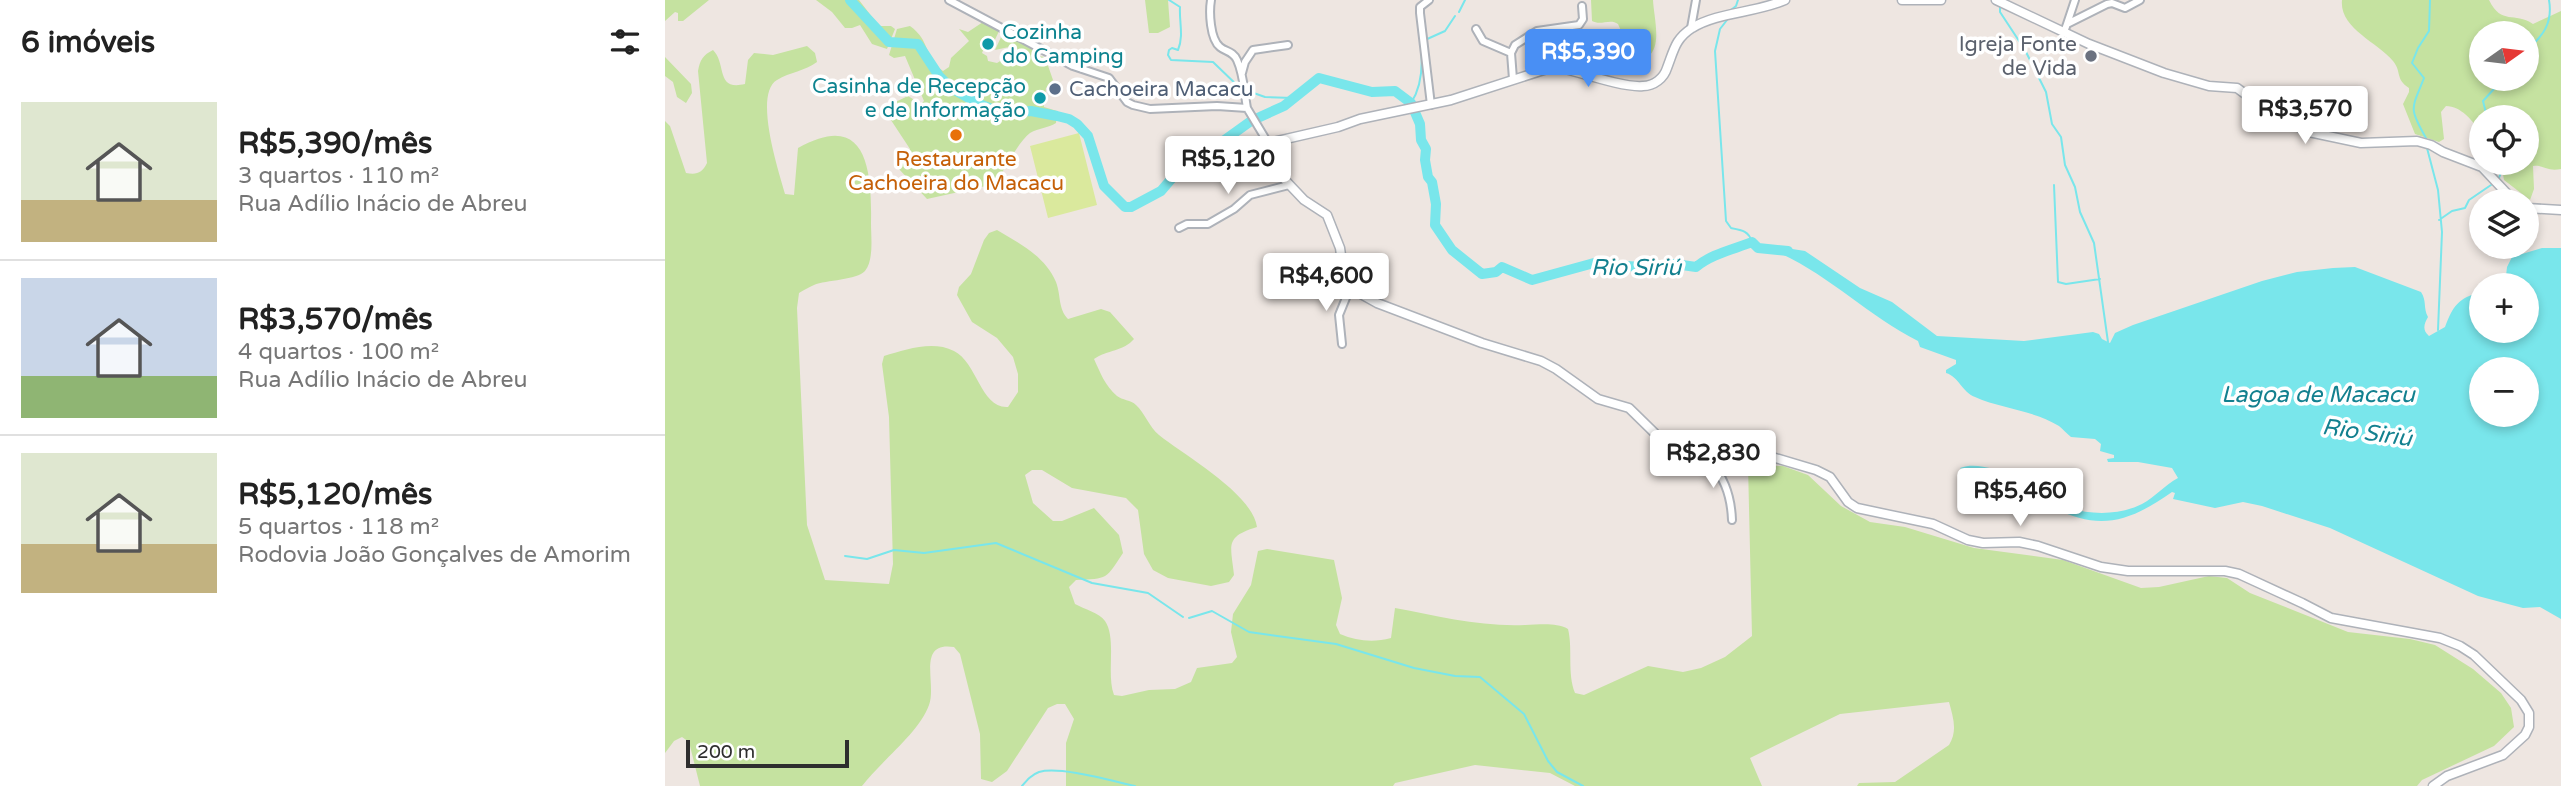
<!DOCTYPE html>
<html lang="pt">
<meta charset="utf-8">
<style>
body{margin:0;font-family:"Varela Round",sans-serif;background:#f6f6f6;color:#222;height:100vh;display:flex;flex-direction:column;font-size:26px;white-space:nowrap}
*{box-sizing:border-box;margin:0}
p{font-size:23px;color:#767676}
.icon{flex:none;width:38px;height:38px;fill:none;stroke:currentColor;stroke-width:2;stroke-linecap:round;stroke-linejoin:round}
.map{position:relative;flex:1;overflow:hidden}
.side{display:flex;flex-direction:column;background:#fff;width:665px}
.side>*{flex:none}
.needle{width:46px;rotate:76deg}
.fabs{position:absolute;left:1804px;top:21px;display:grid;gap:14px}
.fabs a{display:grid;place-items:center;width:70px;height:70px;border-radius:50%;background:#fff;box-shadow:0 4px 10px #0003;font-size:35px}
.scale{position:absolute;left:21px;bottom:18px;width:163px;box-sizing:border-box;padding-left:7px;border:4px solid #2e2e2e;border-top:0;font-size:19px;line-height:24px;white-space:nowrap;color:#2e2e2e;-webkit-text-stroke:5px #fff;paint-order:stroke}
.price{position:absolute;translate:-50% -60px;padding:0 16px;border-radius:7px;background:#fff;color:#222;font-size:23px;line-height:46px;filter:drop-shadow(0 2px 4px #0008)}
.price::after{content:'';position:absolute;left:50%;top:42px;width:21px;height:16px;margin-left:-10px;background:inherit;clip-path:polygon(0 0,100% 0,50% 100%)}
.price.selected{background:#498ff4;color:#fff}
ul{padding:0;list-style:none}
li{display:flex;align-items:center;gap:21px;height:175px;padding:0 21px}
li+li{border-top:2px solid #e0e0e0}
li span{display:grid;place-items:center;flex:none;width:196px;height:140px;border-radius:0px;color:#555}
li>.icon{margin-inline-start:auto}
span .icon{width:84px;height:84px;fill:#fffc;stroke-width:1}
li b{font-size:30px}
h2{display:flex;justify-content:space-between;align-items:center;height:84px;padding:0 21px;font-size:30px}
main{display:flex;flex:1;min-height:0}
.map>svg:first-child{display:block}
.green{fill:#c5e2a0;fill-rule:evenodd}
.pitch{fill:#dae99d}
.water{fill:#79e6eb;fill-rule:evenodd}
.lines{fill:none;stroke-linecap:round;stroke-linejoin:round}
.stream{stroke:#79e6eb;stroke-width:2}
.river{stroke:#79e6eb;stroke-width:10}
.street-casing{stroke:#aeb2b9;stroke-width:10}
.secondary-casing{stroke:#aeb2b9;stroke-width:11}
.street{stroke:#fff;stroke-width:6}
.secondary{stroke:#fff;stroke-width:8}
.culture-dot{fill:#0f9aa8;stroke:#fff;stroke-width:2.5}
.worship-dot{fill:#6b7280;stroke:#fff;stroke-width:2.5}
.service-dot{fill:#5c6f8a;stroke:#fff;stroke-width:2.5}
.food-dot{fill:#e8710a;stroke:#fff;stroke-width:2.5}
.labels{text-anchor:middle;stroke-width:7;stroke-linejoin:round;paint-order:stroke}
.culture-label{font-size:21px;fill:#0d838f;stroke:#fff;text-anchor:start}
.worship-label{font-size:21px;fill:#5b616d;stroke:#fff;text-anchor:end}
.service-label{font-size:21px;fill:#4e5e75;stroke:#fff;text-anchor:start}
.food-label{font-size:21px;fill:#c56008;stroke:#fff}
.water-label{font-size:23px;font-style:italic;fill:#13808f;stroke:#fff}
</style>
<main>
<section class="side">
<h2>6 imóveis<svg class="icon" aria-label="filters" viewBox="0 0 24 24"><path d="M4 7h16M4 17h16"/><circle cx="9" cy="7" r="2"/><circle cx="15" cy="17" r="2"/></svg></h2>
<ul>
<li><span style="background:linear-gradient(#dfe7d0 70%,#c2b280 0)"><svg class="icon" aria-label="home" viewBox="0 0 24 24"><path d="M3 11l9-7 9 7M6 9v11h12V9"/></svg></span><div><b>R$5,390/mês</b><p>3 quartos · 110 m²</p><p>Rua Adílio Inácio de Abreu</p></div></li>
<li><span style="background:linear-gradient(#c9d6e8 70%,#8fb573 0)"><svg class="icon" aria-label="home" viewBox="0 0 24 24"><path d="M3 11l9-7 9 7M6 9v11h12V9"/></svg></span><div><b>R$3,570/mês</b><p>4 quartos · 100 m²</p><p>Rua Adílio Inácio de Abreu</p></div></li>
<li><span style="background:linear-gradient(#dfe7d0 65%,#c2b280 0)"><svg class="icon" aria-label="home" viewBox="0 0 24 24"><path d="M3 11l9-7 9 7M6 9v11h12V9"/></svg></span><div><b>R$5,120/mês</b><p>5 quartos · 118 m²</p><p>Rodovia João Gonçalves de Amorim</p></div></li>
</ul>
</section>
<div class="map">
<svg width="1896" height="786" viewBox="0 0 1896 786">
<rect width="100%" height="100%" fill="#eee6e1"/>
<!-- green -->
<path class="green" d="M 0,0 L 44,0 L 18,21 L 13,21 L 13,13 L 10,12 L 0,21 Z
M 151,0 L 194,0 L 214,26 L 226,26 L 230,29 L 222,49 L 207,44 L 195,25 L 187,28 L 180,28 L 167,12 Z
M 480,0 L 503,0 L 505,27 L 493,33 L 484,33 Z
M 926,0 L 988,0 C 989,20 1000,55 975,60 L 967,56 L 953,24 C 945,18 936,26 927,21 Z
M 1677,0 L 1824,0 C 1837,26 1849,11 1868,24 L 1896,11 L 1896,169 C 1881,172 1877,164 1868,166 L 1869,189 L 1865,200 L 1839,180 L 1836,163 L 1862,163 L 1862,117 L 1816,117 L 1816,133 C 1808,121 1796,106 1781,106 L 1776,112 L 1779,139 L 1774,142 L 1750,134 L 1738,104 L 1744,92 L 1744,88 C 1730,79 1737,72 1728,61 C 1712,42 1674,28 1677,0 ZM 1816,33 L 1862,33 L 1862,79 L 1816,79 Z
M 318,22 L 334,31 L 328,44 L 322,41 L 317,53 L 322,56 L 323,61 L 332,63 L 348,53 L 349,49 L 344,47 L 330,50 L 338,33 L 367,48 L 373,56 L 380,57 L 388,80 L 381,88 L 380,97 L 374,96 L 373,100 L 379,102 L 379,107 L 392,111 L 391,123 C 383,128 374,128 365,133 C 353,142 339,171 330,184 L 262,199 L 233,168 L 245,149 L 218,108 L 243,96 L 256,104 L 259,101 L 240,56 L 229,58 L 224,55 L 232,29 L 245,26 C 266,41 258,56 278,71 L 284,67 L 286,58 L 304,41 L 294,29 L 303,32 Z
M 142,46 L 150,53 L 152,62 C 140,71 125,72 112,80 C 88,94 114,172 120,194 L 129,195 L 133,148 C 202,109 207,170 206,223 C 206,237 209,260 200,271 C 192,280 161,280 149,285 C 144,287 139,290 134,293 L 132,308 L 142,525 L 160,580 L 224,584 L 228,564 L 224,417 L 217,364 L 219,356 C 240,350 267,340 289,351 C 312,362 316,409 343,407 L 353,392 L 353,374 L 348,357 L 332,338 L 307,322 L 292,295 L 294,287 L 306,274 L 319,240 L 324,233 L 332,230 C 355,244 380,256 391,282 C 396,295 393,309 403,319 L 436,309 L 445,312 L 469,339 C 459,351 442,350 429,359 C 435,372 440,386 452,396 C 457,400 466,400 471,405 C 480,413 484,427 494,435 C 520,456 587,493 592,527 C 559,537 566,545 569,575 L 564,582 L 546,586 L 503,578 L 488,570 L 479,554 L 473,510 L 461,498 L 407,488 L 377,470 L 367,470 L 360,475 L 368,503 L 388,521 L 397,521 L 429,508 L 454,535 L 458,553 C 441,579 443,579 411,580 L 404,587 L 410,604 C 419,609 435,613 440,621 C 452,639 441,674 449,695 L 457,696 L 484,690 L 510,689 L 526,682 L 532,668 L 567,663 L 572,657 L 566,632 L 568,614 L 586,585 L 593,551 L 602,549 L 669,560 L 677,598 L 671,625 L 675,634 C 692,641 708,643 726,638 L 730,608 C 773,616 816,627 860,625 C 874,625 890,622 903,629 C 908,649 902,673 910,693 L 919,695 L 983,666 L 1018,672 L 1036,668 L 1060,657 L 1087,636 L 1083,465 L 1118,466 L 1143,475 L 1176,506 L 1205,522 L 1240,527 L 1309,548 L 1398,560 L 1476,588 L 1494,587 L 1544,576 L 1562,578 L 1585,593 L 1683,632 L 1745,639 L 1770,645 L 1808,669 L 1836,693 L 1846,708 L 1849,727 L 1829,746 L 1757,780 L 1752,786 L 1192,786 L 1194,783 L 1230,782 L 1284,745 C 1293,731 1288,717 1284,702 L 1175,714 L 1085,758 L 1097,786 L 910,786 L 885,773 L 810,765 L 730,783 L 728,786 L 401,786 L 401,743 L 409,719 L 400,704 L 392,704 L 383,708 L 342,771 L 327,782 L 316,779 L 315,734 L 295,654 L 289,647 C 251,641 272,684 264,705 C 254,733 216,761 197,786 L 35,786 L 24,742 L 17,737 L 9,741 L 0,753 L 0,121 L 5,126 L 21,173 C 32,175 37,173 42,163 L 33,71 C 35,60 38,55 48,50 C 62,64 50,91 80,84 L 83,60 L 89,53 L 108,55 Z
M 0,57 L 26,84 L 27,93 L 21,103 L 12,97 L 8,82 L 0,76 Z"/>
<!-- pitch -->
<path class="pitch" d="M 414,133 L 432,205 L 383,218 L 365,146 Z"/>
<!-- water -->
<path class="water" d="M 1121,248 L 1140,251 L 1195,288 L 1227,302 L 1272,336 L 1359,341 L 1428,332 L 1434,334 L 1437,339 L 1445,343 L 1450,333 L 1468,325 L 1597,281 L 1632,272 L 1668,268 L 1690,267 L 1756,292 C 1762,301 1758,308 1763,317 C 1759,324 1757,330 1764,336 L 1780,327 C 1788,306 1793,298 1816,292 L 1816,331 L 1862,331 L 1862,285 L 1840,285 L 1842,267 L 1847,257 L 1877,248 L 1896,248 L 1896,619 L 1875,607 L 1858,608 L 1813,596 L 1665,528 L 1597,506 L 1578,502 L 1550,508 L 1508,499 L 1510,493 L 1507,492 C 1460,525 1430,532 1378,502 C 1369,497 1361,489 1351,484 C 1333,474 1313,479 1295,468 C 1317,460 1337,477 1359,471 L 1360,481 C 1369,488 1380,499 1391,503 C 1417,515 1451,517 1477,504 C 1490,497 1500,485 1513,478 L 1507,468 L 1473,462 L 1443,462 L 1442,459 L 1449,458 L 1449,455 L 1435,451 L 1436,444 L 1430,439 L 1406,437 C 1401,433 1398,429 1394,426 C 1368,410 1337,409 1310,397 C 1297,392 1294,377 1281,373 L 1281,370 L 1291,364 L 1291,360 L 1255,347 L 1253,341 C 1203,316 1162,273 1110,251 ZM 1816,369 L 1862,369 L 1862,415 L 1816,415 Z"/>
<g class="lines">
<!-- stream -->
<path class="stream" d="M 504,0 L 515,7 C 514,21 519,36 513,50 L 507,48 L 504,50 L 503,55 L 506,60 L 548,62 L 576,89
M 1335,6 L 1335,12 L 1360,50 L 1381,92 L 1387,124 L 1396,137 L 1400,165 L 1410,187 L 1415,212 L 1429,243 L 1443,342
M 1066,10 L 1071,6 L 1073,0
M 794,12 L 800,0
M 1062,20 L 1055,29 L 1050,51 L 1061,221 L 1066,228 C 1077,230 1084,231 1087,242
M 760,40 L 780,31 L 790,16
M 1862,50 C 1878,36 1888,23 1884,0
M 583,91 L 600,97 L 628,98
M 746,103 C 757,86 758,67 756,47
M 1822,117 L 1818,101 L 1838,79
M 1761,138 C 1743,107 1747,109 1759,78 L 1747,63 L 1753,48 L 1764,31 L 1765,0
M 1762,148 L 1773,190 L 1777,232 L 1773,330
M 1834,178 L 1839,163
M 1389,185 L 1393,282 L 1401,284 L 1435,279
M 1774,220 L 1787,211 L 1800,208 L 1804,200 L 1826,185
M 180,556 L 202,559 L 229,550 L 259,553 L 331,543 L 427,583 L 483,593 L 518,617
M 524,618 L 547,611 L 584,632 L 671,644 L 749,668 L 790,676 L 815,677 L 859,714 L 883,761 L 892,772 L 918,786
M 357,786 C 362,780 366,775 374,772 C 395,766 447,781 470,786"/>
<!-- river -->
<path class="river" d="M 185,0 L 224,42 L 253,44 L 274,76 L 286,88 L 314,104 L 337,113 L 366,111 L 392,116 L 404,119 L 412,124 L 423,136 L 439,186 L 460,207 L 466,207 L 496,191 L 508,177 L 586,121 L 619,106 L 654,78 L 707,92 L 730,91 L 746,103 L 755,124 L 756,140 L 761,149 L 760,160 L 763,177 L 767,182 L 771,204 L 770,225 L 787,250 L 817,274 L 831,272 L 837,267 L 867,280 L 929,263 L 974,267 L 1010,264 L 1031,267 C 1046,254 1070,249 1087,242 L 1093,248 L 1123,251"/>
<defs>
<path id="street" d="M 284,0 L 408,66 L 444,78 L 462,102 L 468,105 L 485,109 L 552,106 L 582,108 L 603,143
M 546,0 C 544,12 545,39 555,47 C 561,52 568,51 572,60 C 579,75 579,92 582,108
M 764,0 L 755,7 L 755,13 L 766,105
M 1402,24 L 1410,0
M 1026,28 L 1031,0
M 811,29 L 818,41 L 846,53
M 1399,32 L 1402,24 L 1442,4 L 1447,3 L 1460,8 L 1475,0
M 577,73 L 580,62 L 588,50 L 623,45
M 848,79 L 846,53 L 850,45 L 872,31 L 914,25 L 918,19 L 917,6
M 514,228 L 522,224 L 543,224 L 569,209 L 585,195 L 624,185
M 677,344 L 674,315 L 685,288
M 1041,455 C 1058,476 1066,493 1067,520"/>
<path id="secondary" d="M 1120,0 C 1090,13 1053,12 1027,28 C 1010,39 1009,50 1002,68 C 999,78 989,86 978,86 C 959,88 914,72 893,67 L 885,68 L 786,100 L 695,119 L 673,127 L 603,143 L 620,180 L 639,200 L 662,215 L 675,248 L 680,283 L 685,288 L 712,303 L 817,343 L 876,361 L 891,369 L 933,399 L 964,408 L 1009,452 L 1107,457 L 1151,470 L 1165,477 L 1183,502 L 1192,508 L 1268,524 L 1303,540 L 1318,543 L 1354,542 L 1373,546 L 1436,567 L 1463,571 L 1560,571 L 1574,574 L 1637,603 L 1666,618 L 1775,638 L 1795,646 L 1809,655 L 1856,700 L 1864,713 L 1864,727 L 1860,735 L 1838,755 L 1782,776 L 1768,786
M 1237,0 L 1276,0
M 1331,0 L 1424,44 L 1499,73 L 1544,86 L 1572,88 L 1609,115 L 1644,132 L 1696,143 L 1752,141 L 1766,145 L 1778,152 L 1817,167 L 1849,201
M 1862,208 L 1896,210"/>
</defs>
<!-- street casing -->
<use href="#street" class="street-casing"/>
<!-- secondary casing -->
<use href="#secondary" class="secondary-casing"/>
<!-- street -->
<use href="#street" class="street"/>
<!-- secondary -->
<use href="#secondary" class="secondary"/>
</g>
<!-- markers -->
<g class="culture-dot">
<circle cx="323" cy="44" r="7"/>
<circle cx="375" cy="98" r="7"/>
</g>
<circle class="worship-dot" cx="1426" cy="56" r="7"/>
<circle class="service-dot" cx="390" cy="89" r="7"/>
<circle class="food-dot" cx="291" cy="135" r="7"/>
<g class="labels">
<!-- culture labels -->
<g class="culture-label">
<text x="337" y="39">Cozinha<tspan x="337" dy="24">do Camping</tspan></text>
<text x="361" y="93" text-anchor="end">Casinha de Recepção<tspan x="361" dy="24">e de Informação</tspan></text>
</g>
<!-- worship labels -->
<g class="worship-label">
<text x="1412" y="51">Igreja Fonte<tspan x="1412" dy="24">de Vida</tspan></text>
</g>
<!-- service labels -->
<g class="service-label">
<text x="404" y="96">Cachoeira Macacu</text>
</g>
<!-- food labels -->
<g class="food-label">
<text x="291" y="166">Restaurante<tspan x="291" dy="24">Cachoeira do Macacu</tspan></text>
</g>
<!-- water labels -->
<g class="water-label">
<text x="971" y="275">Rio Siriú</text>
<text x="1653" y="402">Lagoa de Macacu</text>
<text transform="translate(1702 432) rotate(8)" y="8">Rio Siriú</text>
</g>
</g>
</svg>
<div class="fabs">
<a><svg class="needle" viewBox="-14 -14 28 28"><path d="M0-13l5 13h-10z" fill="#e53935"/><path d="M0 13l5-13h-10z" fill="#767676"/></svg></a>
<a><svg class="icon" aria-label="locate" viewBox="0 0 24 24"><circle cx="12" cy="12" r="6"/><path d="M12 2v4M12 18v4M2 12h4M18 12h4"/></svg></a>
<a><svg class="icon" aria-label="layers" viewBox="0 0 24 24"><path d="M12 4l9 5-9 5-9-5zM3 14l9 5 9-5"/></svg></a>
<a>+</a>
<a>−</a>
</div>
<div class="scale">200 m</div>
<b class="price selected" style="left:923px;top:89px">R$5,390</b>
<b class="price" style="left:1640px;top:146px">R$3,570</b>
<b class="price" style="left:563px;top:196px">R$5,120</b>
<b class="price" style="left:661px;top:313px">R$4,600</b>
<b class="price" style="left:1048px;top:490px">R$2,830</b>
<b class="price" style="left:1355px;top:528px">R$5,460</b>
</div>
</main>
